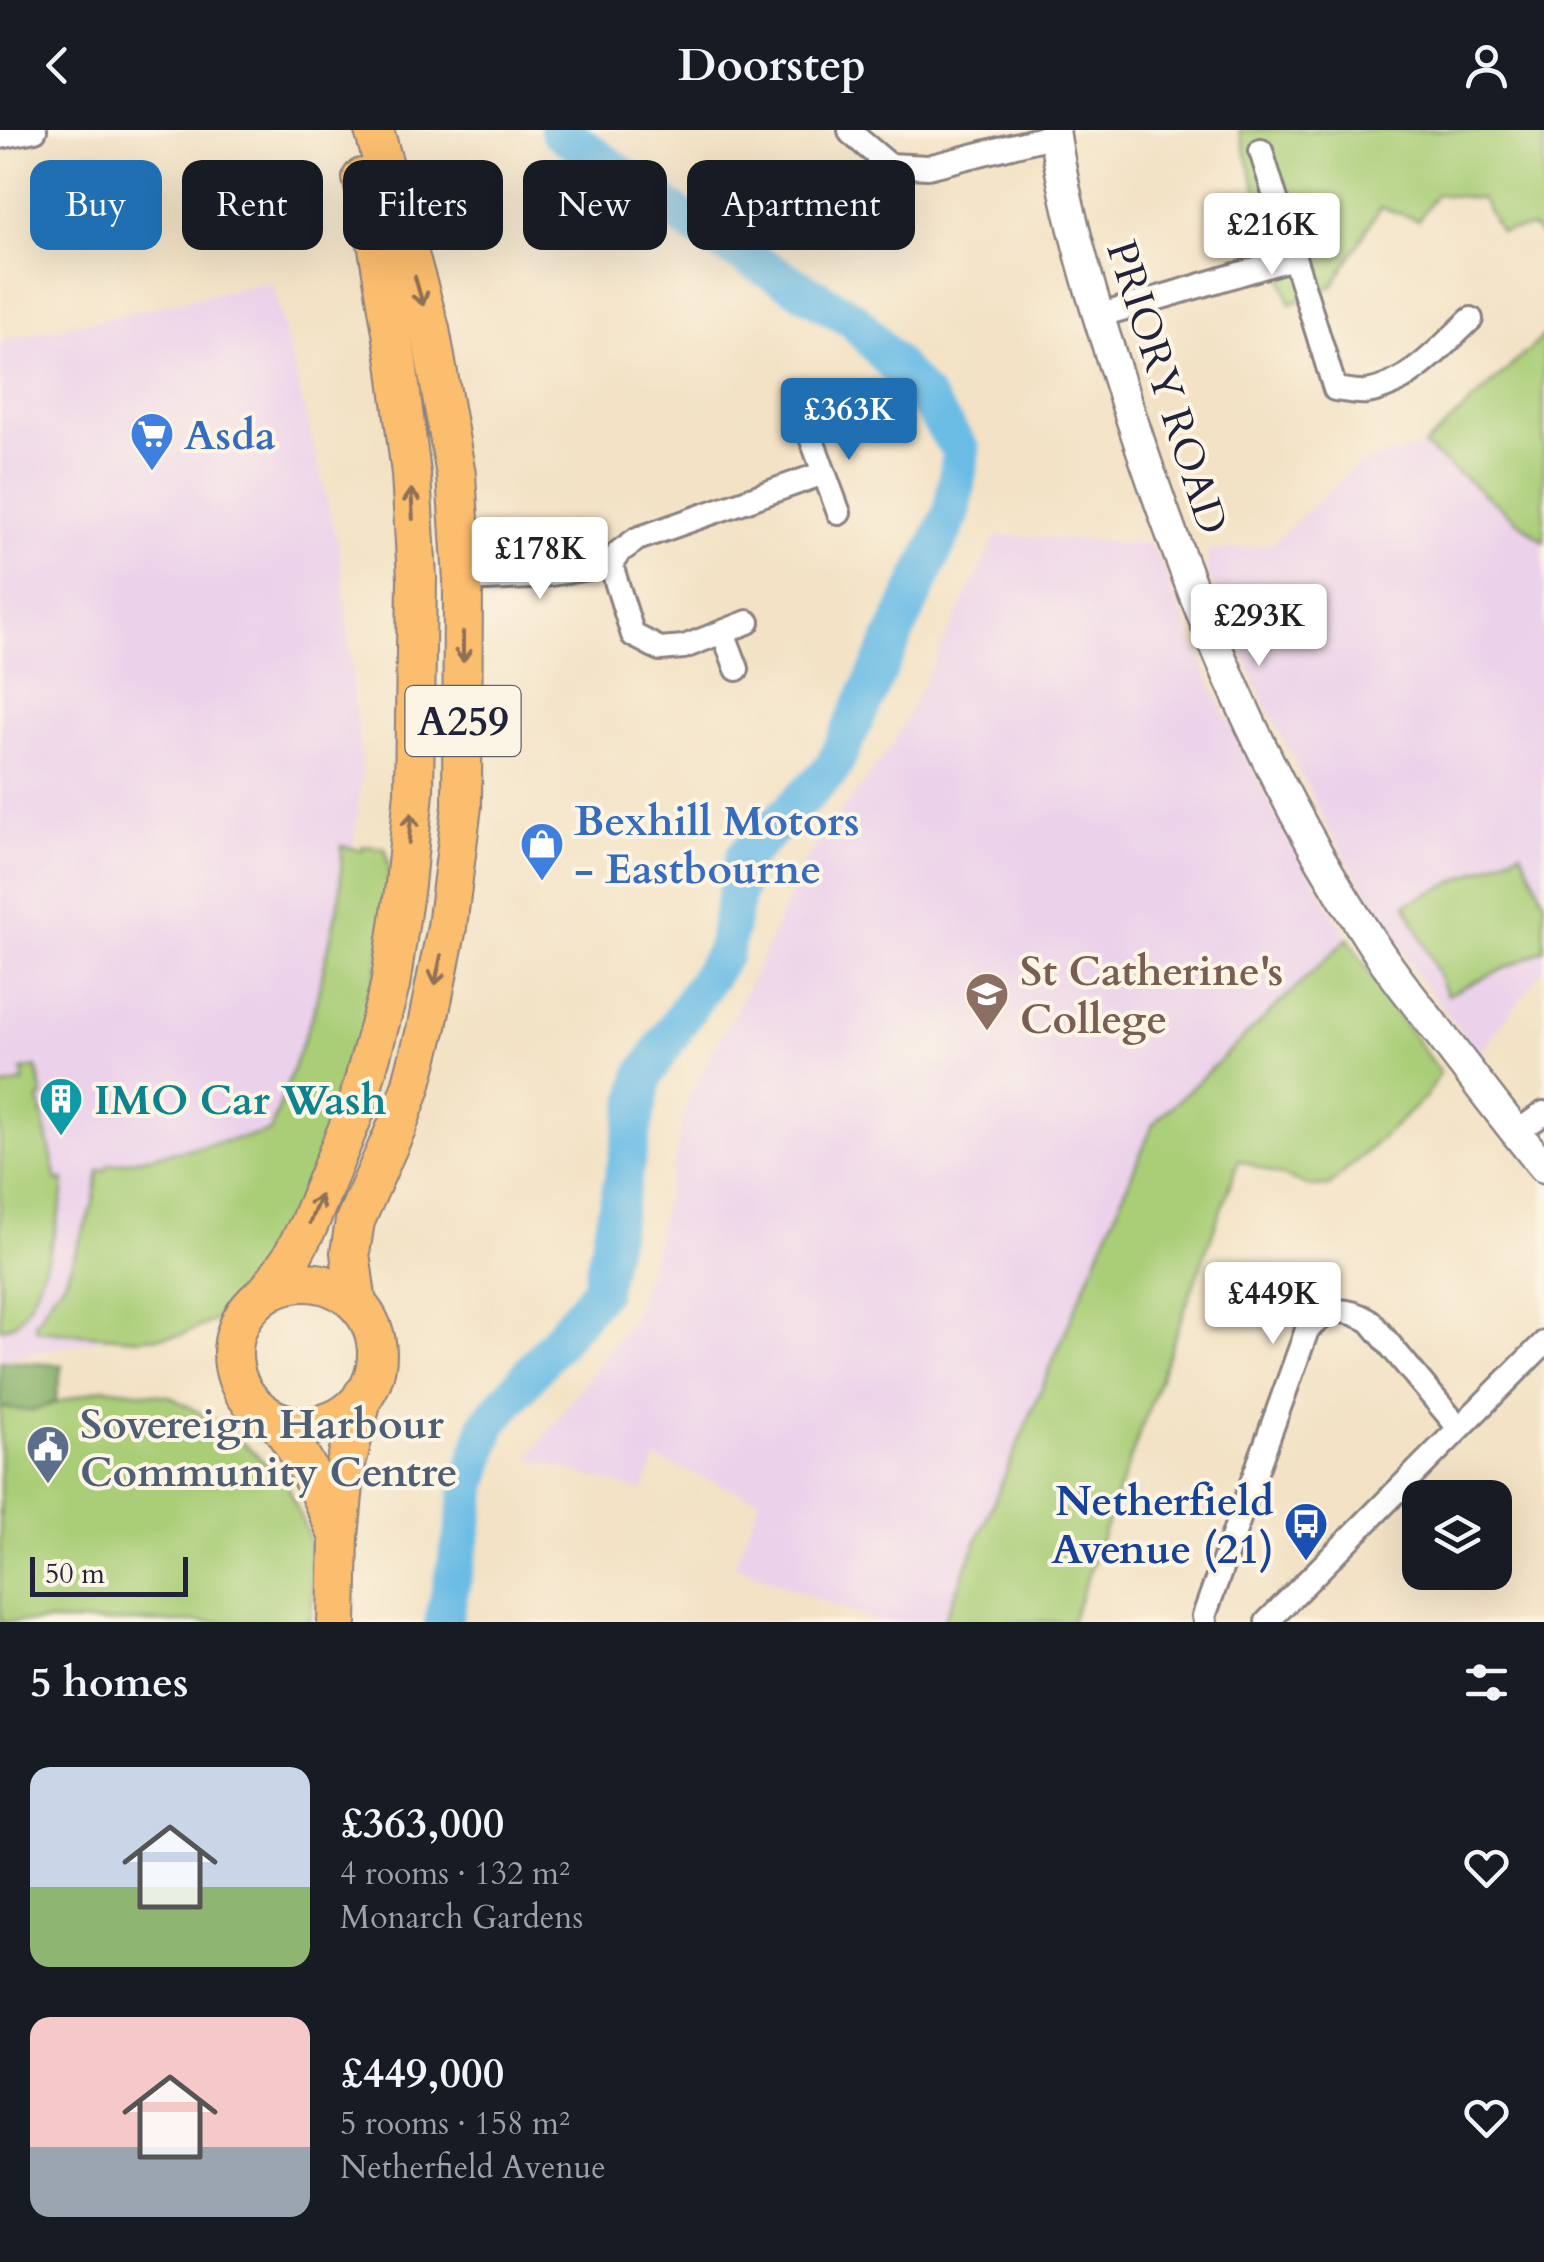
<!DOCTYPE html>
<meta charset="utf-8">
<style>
body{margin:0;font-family:Cardo,serif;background:#20242c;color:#f1f3f6;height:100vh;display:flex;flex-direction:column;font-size:38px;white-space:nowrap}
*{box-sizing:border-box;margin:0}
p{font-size:32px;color:#9ea1a6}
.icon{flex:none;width:55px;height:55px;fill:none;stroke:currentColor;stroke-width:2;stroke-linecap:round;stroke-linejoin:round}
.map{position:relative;height:1492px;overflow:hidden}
.drawer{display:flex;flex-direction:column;background:#171b24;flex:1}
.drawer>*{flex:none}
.banner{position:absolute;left:30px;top:30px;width:1000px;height:90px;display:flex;gap:20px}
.fabs{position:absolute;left:1402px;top:1350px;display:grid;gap:20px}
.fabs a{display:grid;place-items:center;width:110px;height:110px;border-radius:20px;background:#171b24;box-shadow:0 10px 40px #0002;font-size:50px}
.scale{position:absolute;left:30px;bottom:25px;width:158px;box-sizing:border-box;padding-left:10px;border:5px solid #22223b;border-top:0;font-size:28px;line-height:35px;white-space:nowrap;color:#22223b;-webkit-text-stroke:8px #fcf5e5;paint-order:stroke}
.price{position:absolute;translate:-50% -85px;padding:0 22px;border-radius:10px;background:#fff;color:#222;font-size:32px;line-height:65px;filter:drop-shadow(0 2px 5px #0008)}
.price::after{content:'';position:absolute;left:50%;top:60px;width:30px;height:22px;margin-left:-15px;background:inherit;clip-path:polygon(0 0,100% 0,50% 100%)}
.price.current{background:#1f6fb2;color:#fff}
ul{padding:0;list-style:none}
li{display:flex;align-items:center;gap:30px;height:250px;padding:0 30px}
li span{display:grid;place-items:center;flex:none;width:280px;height:200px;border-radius:20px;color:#555}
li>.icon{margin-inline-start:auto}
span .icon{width:120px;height:120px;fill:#fffc;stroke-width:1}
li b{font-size:42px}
h2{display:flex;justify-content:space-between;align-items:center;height:120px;padding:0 30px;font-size:42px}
.tag{padding:0 35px;border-radius:20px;background:#171b24;box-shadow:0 10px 40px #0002;font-size:35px;line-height:90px}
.tag.current{background:#1f6fb2;color:#fff}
header{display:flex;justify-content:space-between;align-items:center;height:130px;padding:0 30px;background:#171b24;font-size:45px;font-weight:800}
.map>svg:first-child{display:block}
.built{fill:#ecd1ea}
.green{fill:#aace78;stroke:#66785a;stroke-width:2.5}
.forest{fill:#87b168;stroke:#546a52;stroke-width:2.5}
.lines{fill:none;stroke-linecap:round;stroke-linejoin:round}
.river{stroke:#6abce5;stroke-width:38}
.minor-casing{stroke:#8a8280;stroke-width:28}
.tertiary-casing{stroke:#8a8280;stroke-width:35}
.primary-casing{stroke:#8a8280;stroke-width:42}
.minor{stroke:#fff;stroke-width:22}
.tertiary{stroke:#fff;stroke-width:30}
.primary{stroke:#fbbd6e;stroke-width:38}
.oneway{stroke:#8e7054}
.labels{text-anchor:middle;stroke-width:8;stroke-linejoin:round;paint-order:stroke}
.shield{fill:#fcf5e5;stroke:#63616e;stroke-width:2.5}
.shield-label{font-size:40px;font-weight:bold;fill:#22223b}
.street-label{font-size:42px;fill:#22223b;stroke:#fcf5e5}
.shop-label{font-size:42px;font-weight:bold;fill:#366cbe;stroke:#fcf5e5;text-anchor:start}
.education-label{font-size:42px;font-weight:bold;fill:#785e54;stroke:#fcf5e5;text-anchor:start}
.culture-label{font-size:42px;font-weight:bold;fill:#0d838f;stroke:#fcf5e5;text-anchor:start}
.service-label{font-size:42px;font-weight:bold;fill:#4e5e75;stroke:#fcf5e5;text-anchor:start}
.transit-label{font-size:42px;font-weight:bold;fill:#164399;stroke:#fcf5e5;text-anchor:end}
</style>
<header><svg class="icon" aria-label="back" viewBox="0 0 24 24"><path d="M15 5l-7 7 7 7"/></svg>Doorstep<svg class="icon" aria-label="person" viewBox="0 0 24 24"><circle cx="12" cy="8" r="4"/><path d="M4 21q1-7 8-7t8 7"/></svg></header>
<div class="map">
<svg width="1544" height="1492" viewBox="0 0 1544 1492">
<rect width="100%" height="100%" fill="#fcf5e5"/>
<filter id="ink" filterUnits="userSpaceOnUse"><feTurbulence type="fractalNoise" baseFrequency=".01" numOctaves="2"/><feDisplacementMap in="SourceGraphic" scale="20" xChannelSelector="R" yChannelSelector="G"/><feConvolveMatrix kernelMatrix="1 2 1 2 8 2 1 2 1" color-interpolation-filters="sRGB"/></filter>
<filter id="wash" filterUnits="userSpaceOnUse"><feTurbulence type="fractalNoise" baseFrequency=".0048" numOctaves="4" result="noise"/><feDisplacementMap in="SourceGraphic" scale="40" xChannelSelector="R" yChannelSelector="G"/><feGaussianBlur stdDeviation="2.25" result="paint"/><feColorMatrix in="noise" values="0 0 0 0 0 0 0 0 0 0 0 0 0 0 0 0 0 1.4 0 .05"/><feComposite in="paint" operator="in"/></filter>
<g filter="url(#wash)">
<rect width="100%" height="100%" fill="#f3e2c5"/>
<!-- built -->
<path class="built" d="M 272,151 L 340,422 L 362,645 L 342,808 L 286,997 L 167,1195 L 0,1230 L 0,211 Z
M 1424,316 L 1544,412 L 1544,838 L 1479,924 L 1419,848 L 1326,694 L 1265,573 L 1207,442 L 1207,422 L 1272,414 L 1358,333 Z
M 997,405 L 1149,414 L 1156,423 L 1221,577 L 1279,690 L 1348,808 L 1153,994 L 943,1492 L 875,1492 L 734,1435 L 760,1370 L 656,1329 L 643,1362 L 529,1328 L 632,1189 L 648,1143 L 689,966 L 758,838 L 805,729 L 893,614 Z"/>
<!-- green -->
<path class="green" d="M 1239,0 L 1544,0 L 1544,109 L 1532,97 L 1500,102 L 1482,69 L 1436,64 L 1419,90 L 1380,77 L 1333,156 L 1290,174 Z
M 1544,206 L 1544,412 L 1424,316 Z
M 342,716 L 362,720 L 363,716 L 385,718 L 392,752 L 362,920 L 313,1054 L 269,1133 L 227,1185 L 181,1205 L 136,1209 L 37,1200 L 35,1194 L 53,1164 L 65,1151 L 93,1074 L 99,1040 L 106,1039 L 108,1035 L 270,1002 L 314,880 L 340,767 Z
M 1521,721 L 1544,771 L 1544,820 L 1447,865 L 1406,774 Z
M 1348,808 L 1386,869 L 1440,943 L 1426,967 L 1329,1056 L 1311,1057 L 1239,1030 L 1071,1492 L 943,1492 L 1153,994 Z
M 37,937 L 43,967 L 39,969 L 57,1051 L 64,1050 C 64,1078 37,1177 15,1193 C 13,1195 3,1198 0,1199 L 0,957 L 23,952 L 22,940 Z
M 104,1258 L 169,1266 L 223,1296 L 286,1351 L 309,1408 L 313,1470 L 310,1492 L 0,1492 L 0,1277 L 30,1281 Z"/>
<!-- forest -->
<path class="forest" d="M 0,1231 L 62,1235 L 55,1273 L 30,1281 L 0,1277 Z"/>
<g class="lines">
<!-- river -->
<path class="river" d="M 443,1492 L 463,1402 L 470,1353 L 488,1294 L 600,1160 L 644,946 L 724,823 L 744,727 L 832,639 L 952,382 L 961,321 L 927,271 L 854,190 L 692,95 L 559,0"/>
</g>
</g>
<g filter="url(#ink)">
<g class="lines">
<defs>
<path id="minor" d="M 850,0 L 851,3 L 889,35 L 928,37 L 1055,5
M 0,7 L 35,0
M 1261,21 L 1335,259 C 1345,260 1357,263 1367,262 C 1409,255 1442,216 1471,189
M 1098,186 L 1293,128
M 809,302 L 839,383
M 611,435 L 633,505 L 660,519 L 684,517 L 748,492
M 463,450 L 530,447 L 611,435 L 619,422 L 637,409 L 824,343
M 723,502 L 737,539
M 1516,1003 L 1544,983
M 1205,1492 L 1204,1486 L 1307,1200 C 1329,1178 1343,1176 1370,1191 L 1459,1298
M 1267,1492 L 1544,1213"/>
<path id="tertiary" d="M 1054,0 C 1068,95 1098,187 1128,278 C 1188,463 1262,645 1369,808 C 1389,840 1414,870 1437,900 C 1472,946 1507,992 1544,1037"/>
<path id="primary" d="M233 1224a72 72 0 1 1 144 0a72 72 0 1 1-144 0Z
M 266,1163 L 290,1130 L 308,1096 L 357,976 L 390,856 L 405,755 L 414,662 L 417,448 L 411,344 L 397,232 L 378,118 L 362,48
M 357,1174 L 350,1123 L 355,1091 L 397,996 L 411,957 L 427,896 L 447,797 L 462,676 L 463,450 L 456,345 L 430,199 L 374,0
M 277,1291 C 304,1326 321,1365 338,1405
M 337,1492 L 339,1407 L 346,1334 L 363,1265"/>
</defs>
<!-- minor casing -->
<use href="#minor" class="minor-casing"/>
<!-- tertiary casing -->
<use href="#tertiary" class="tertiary-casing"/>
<!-- primary casing -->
<use href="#primary" class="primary-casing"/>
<!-- minor -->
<use href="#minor" class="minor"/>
<!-- tertiary -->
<use href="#tertiary" class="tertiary"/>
<!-- primary -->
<use href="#primary" class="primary"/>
</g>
<!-- one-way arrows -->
<defs><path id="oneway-shaft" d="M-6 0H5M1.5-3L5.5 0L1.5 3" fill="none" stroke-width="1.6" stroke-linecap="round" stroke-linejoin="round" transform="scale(2.5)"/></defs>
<g class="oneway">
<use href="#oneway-shaft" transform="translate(419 161) rotate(74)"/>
<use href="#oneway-shaft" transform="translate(412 374) rotate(-93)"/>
<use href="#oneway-shaft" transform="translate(463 517) rotate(90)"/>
<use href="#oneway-shaft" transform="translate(410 698) rotate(-85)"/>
<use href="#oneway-shaft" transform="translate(438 840) rotate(102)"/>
<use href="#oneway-shaft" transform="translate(315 1079) rotate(-68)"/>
</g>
</g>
<!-- icons -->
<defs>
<symbol id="supermarket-pin" viewBox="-11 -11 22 30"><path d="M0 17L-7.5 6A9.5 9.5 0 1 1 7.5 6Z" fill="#3f7fe0" stroke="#fcf5e5"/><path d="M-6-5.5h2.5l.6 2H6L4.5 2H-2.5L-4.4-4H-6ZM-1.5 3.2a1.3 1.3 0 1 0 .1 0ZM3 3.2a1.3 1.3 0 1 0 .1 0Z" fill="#fff"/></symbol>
<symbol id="shop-pin" viewBox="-11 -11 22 30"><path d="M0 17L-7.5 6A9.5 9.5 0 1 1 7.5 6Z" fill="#3f7fe0" stroke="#fcf5e5"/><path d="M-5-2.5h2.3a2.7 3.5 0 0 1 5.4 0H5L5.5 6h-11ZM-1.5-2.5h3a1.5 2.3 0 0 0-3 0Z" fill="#fff"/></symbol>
<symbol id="school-pin" viewBox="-11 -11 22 30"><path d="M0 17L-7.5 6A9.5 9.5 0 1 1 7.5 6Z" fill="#8d6e63" stroke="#fcf5e5"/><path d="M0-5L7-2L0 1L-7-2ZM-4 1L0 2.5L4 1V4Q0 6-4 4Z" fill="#fff"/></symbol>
<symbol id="building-pin" viewBox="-11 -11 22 30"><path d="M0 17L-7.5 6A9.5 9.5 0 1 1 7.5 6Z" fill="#0f9aa8" stroke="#fcf5e5"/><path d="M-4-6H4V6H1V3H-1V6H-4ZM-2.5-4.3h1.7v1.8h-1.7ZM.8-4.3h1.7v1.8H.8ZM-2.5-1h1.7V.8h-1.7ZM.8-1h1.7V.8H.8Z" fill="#fff"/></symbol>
<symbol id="civic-pin" viewBox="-11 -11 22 30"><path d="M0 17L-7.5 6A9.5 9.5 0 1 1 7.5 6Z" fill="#5c6f8a" stroke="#fcf5e5"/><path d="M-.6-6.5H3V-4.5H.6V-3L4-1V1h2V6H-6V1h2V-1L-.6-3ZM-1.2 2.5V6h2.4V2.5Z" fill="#fff"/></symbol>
<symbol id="bus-pin" viewBox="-11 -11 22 30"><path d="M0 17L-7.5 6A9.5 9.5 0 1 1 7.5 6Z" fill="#1a4fb4" stroke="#fcf5e5"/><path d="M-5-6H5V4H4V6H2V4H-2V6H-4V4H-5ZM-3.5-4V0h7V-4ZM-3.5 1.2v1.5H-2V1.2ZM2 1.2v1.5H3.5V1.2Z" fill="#fff"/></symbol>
</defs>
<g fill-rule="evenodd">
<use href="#supermarket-pin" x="127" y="279" width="50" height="68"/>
<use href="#shop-pin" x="517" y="689" width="50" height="68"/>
<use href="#school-pin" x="962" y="839" width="50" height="68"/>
<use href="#building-pin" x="36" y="944" width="50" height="68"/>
<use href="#civic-pin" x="23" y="1292" width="50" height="68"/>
<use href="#bus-pin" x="1281" y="1369" width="50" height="68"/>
</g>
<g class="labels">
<!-- shield labels -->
<rect class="shield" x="405.5" y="556" width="115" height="70" rx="8"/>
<g class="shield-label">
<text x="463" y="605">A259</text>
</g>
<!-- street labels -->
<g class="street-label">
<text transform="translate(1168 257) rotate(72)" y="15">PRIORY ROAD</text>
</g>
<!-- shop labels -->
<g class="shop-label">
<text x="184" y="319">Asda</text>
<text x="574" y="705">Bexhill Motors<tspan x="574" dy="48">- Eastbourne</tspan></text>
</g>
<!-- education labels -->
<g class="education-label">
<text x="1020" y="855">St Catherine's<tspan x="1020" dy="48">College</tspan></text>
</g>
<!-- culture labels -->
<g class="culture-label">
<text x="94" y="984">IMO Car Wash</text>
</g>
<!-- service labels -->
<g class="service-label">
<text x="80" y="1308">Sovereign Harbour<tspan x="80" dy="48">Community Centre</tspan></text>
</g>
<!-- transit labels -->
<g class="transit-label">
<text x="1274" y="1385">Netherfield<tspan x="1274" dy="48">Avenue (21)</tspan></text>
</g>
</g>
</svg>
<div class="fabs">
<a><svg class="icon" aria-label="layers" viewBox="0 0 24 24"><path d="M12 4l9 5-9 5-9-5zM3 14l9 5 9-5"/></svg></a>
</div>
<div class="scale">50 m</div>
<b class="price" style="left:1272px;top:148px">£216K</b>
<b class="price current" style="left:849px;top:333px">£363K</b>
<b class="price" style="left:540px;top:472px">£178K</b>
<b class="price" style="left:1259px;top:539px">£293K</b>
<b class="price" style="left:1273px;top:1217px">£449K</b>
<div class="banner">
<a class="tag current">Buy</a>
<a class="tag">Rent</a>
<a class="tag">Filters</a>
<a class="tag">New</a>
<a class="tag">Apartment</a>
</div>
</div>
<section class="drawer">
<h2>5 homes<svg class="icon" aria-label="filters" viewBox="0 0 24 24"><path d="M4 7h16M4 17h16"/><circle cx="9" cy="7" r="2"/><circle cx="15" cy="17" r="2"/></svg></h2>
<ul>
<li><span style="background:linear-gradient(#c9d6e8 60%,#8fb573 0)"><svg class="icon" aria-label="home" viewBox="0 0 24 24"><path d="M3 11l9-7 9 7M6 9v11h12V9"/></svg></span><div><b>£363,000</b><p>4 rooms · 132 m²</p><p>Monarch Gardens</p></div><svg class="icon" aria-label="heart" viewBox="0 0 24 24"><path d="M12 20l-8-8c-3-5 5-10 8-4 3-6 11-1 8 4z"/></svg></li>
<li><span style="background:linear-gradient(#f6c9c9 65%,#9aa5b1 0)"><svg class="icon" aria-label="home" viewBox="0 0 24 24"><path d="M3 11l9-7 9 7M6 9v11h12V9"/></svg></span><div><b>£449,000</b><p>5 rooms · 158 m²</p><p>Netherfield Avenue</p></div><svg class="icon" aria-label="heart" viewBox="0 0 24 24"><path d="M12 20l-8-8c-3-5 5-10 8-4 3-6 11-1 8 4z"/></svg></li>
</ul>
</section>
